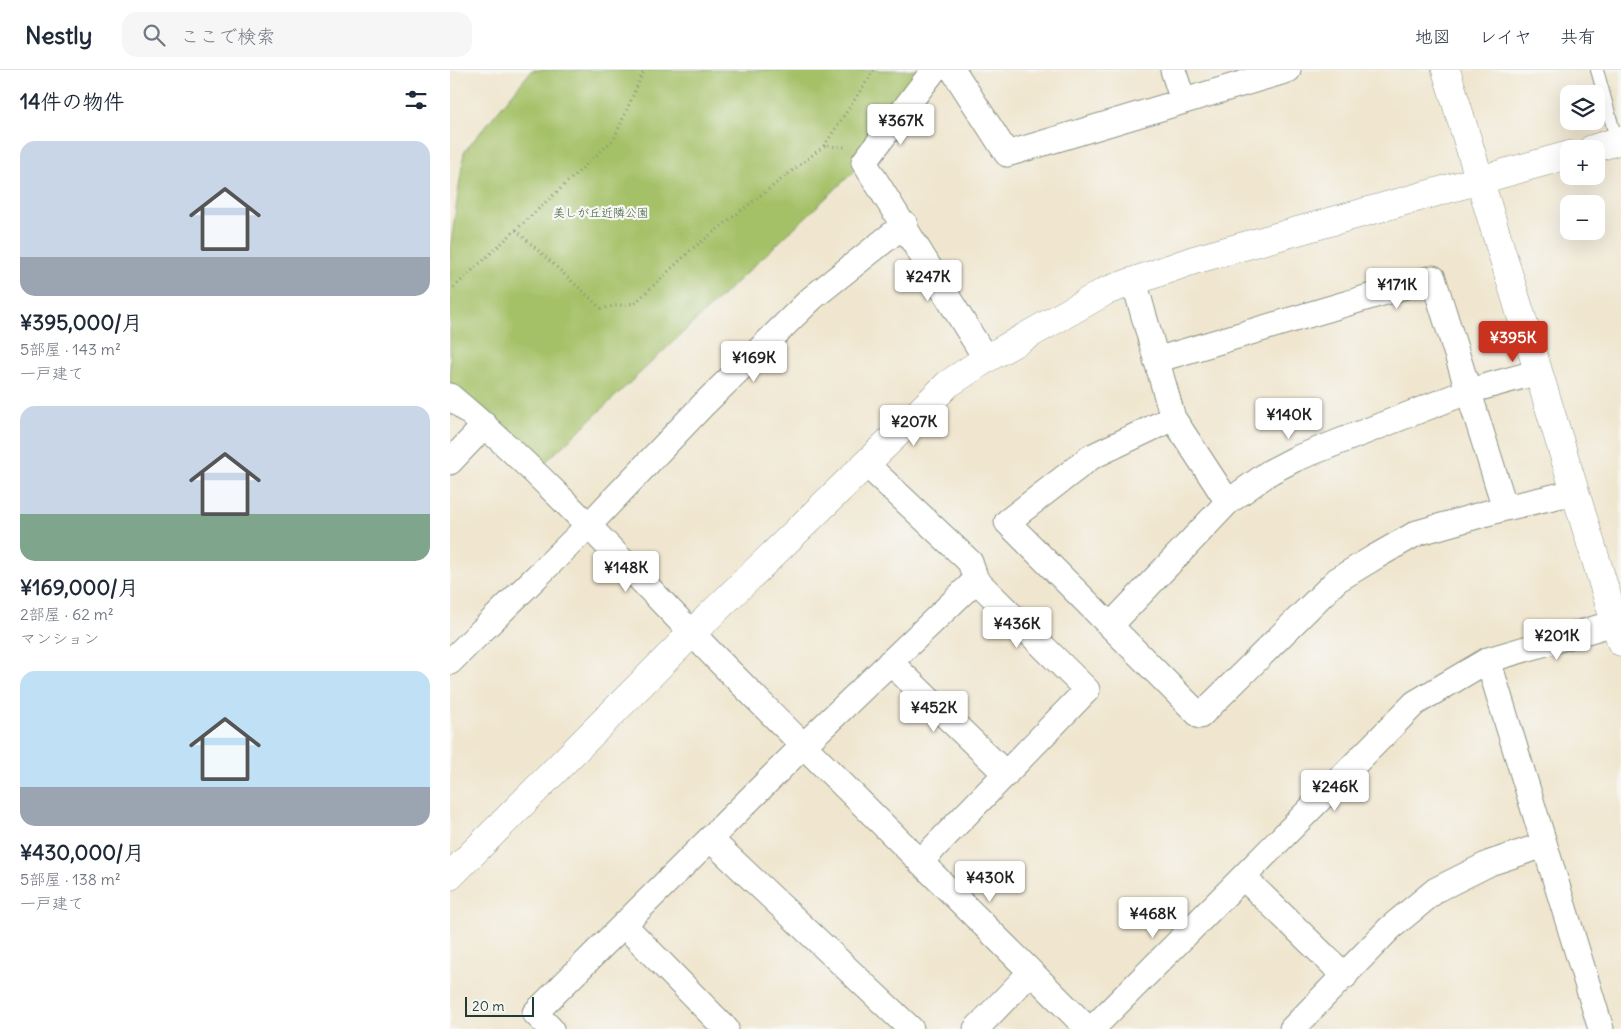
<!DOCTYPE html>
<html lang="ja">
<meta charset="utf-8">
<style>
body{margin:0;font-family:Delius,"Klee One",sans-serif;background:#f6f6f7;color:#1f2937;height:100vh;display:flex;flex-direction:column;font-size:19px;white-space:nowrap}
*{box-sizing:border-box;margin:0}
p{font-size:16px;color:#747a83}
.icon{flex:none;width:28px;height:28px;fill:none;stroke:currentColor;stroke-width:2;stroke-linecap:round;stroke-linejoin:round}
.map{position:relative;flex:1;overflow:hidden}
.panel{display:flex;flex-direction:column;background:#fff;width:450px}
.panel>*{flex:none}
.controls{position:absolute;left:1110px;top:15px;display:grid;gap:10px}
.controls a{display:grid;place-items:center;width:45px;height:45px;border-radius:10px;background:#fff;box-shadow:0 5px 20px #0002;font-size:25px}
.scale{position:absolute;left:15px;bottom:12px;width:69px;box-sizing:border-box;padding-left:5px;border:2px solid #1f3d34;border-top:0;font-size:14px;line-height:18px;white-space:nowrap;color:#1f3d34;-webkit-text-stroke:4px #f6f6f2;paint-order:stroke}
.price{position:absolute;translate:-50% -42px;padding:0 11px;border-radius:5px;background:#fff;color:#222;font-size:16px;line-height:32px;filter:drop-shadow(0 1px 2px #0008)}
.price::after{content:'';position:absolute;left:50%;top:30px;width:15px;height:11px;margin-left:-8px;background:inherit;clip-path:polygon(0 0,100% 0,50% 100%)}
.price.on{background:#c8321e;color:#fff}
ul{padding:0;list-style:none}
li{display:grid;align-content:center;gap:10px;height:265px;padding:0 20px}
li span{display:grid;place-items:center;height:155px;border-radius:15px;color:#555}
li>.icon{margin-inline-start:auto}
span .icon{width:90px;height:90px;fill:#fffc;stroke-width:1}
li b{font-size:21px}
h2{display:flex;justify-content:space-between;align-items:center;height:60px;padding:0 20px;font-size:21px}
header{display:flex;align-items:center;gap:30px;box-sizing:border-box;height:70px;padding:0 25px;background:#fff;border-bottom:1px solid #e0e1e3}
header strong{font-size:24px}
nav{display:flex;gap:28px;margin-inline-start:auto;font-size:18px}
.search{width:350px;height:45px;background:#f6f6f7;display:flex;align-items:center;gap:12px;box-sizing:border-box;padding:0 18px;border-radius:15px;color:#747a83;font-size:19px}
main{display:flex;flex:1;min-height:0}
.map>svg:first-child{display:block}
.green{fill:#a5c168;stroke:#627f4e}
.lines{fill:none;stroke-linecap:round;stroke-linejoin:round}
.lane-casing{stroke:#889282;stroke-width:14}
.street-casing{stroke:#889282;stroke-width:27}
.secondary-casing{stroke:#889282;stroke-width:29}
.path{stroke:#889282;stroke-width:3;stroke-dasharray:1 4;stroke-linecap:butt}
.lane{stroke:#fff;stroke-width:12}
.street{stroke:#fff;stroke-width:25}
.secondary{stroke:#fff;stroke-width:28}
.labels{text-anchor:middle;stroke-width:4.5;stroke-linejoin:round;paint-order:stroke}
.park-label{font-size:12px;fill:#405e41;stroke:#f6f6f2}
</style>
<header>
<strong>Nestly</strong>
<div class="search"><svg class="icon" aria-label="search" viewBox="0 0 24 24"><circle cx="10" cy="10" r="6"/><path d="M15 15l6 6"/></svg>ここで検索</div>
<nav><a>地図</a><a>レイヤ</a><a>共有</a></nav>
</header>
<main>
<section class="panel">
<h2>14件の物件<svg class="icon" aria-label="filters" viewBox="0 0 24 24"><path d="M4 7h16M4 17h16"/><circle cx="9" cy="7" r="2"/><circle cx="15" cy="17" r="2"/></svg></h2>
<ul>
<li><span style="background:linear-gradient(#c9d6e8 75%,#9aa5b1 0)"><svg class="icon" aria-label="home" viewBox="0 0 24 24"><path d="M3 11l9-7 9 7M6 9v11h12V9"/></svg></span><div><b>¥395,000/月</b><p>5部屋 · 143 m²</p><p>一戸建て</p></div></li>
<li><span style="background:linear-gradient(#c9d6e8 70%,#7fa58c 0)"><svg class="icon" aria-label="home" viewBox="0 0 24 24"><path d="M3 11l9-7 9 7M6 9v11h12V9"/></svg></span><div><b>¥169,000/月</b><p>2部屋 · 62 m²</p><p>マンション</p></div></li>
<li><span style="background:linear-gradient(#bfe0f5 75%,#9aa5b1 0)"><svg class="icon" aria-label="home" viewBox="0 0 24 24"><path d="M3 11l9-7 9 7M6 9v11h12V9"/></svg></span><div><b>¥430,000/月</b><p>5部屋 · 138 m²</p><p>一戸建て</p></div></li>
</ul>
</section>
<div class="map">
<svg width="1171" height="959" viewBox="0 0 1171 959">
<rect width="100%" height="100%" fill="#f6f6f2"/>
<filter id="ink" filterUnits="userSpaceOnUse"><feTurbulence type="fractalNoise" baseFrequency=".02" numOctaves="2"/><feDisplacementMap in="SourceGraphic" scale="10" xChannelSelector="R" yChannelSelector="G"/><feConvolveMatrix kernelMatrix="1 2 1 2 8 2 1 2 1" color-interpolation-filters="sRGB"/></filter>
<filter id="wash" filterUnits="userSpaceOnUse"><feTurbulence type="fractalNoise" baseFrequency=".0096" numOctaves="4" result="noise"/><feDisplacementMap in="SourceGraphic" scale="20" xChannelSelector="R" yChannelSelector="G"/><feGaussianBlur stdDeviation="1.12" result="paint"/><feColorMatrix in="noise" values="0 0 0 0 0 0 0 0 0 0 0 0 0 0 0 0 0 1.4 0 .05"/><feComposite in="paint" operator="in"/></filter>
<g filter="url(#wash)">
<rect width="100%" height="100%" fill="#f0e6cf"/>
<!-- green -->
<path class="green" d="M 82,0 L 484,0 L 414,92 L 84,403 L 0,326 L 0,180 L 14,82 Z"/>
</g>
<g filter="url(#ink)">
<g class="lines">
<defs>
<path id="lane" d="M 1147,0 L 1167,72"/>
<path id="street" d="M 484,0 L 414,92 L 536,289
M 503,0 L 557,84 L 838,0
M 723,0 L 733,31
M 684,211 L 723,348 L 778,432
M 706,290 L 983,208 L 1055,438
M 0,326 C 97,407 182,502 270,592 C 392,715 516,836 638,959
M 723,348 L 641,387 L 557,452 L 750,646 L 887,510 L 925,487 L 967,463 L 1055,438 L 1125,422
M 0,392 L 35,355
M 416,394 L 520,492 L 526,510
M 660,556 L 778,432 L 820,402 L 845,389 L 1019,321 L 1088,302
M 1038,590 L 1151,959
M 0,592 L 138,456 L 254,334 L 362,228 L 455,154
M 440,592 L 556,704
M 260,769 L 461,959
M 174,855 L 276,959
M 895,906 L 793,807 L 965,633 L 1038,590 L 1171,551
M 101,959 L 85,943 L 353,676 L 526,510 L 637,620 L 470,792
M 526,959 L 581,902
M 642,959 L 793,807
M 842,959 L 940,858 L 986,820 L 1040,793 L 1094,775"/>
<path id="secondary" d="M 996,0 L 1171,572
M 1142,79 L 1171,70
M 0,806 L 242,563 L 498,314 L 536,289 L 656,221 L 744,190 L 1119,85"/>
</defs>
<!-- lane casing -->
<use href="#lane" class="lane-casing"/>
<!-- street casing -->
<use href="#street" class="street-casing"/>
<!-- secondary casing -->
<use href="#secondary" class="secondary-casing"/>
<!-- path -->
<path class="path" d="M 374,76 L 424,0
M 66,160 L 151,238 L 185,233 L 242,179 L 374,76 L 396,77
M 0,221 L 164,69 L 194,0"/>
<!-- lane -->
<use href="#lane" class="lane"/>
<!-- street -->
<use href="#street" class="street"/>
<!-- secondary -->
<use href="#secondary" class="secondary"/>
</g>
</g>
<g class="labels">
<!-- park labels -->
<g class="park-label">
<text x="151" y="147">美しが丘近隣公園</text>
</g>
</g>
</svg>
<div class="controls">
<a><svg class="icon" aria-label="layers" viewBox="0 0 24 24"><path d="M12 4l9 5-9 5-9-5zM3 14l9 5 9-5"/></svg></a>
<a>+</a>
<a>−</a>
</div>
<div class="scale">20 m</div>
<b class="price" style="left:451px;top:76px">¥367K</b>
<b class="price" style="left:478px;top:232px">¥247K</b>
<b class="price" style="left:947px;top:240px">¥171K</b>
<b class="price on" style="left:1063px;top:293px">¥395K</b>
<b class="price" style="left:304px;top:313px">¥169K</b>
<b class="price" style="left:839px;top:370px">¥140K</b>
<b class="price" style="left:464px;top:377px">¥207K</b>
<b class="price" style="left:176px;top:523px">¥148K</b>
<b class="price" style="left:567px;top:579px">¥436K</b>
<b class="price" style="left:1107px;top:591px">¥201K</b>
<b class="price" style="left:484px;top:663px">¥452K</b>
<b class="price" style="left:885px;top:742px">¥246K</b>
<b class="price" style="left:540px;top:833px">¥430K</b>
<b class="price" style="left:703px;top:869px">¥468K</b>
</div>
</main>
